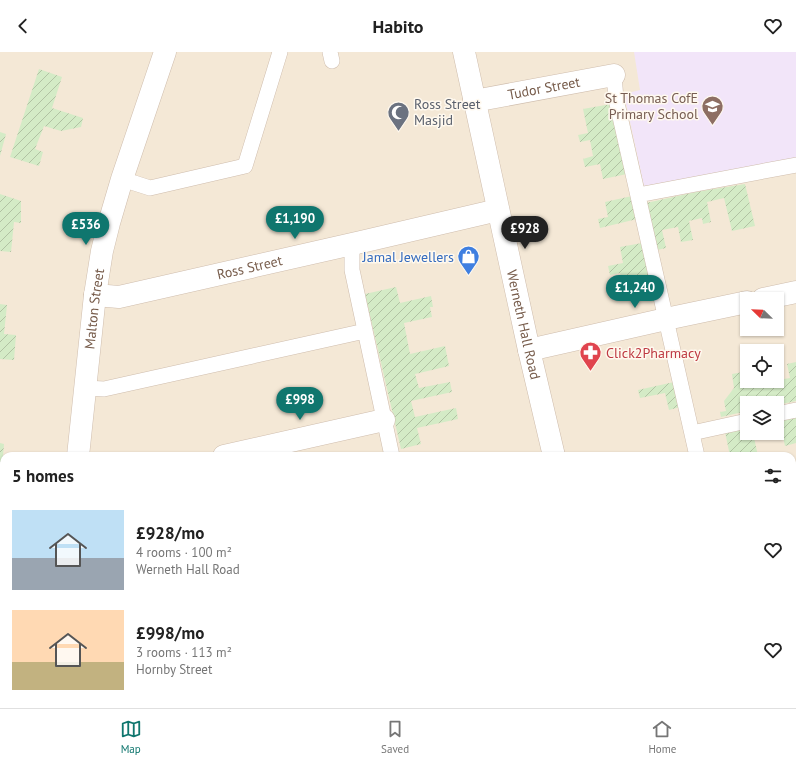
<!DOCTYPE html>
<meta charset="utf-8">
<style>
body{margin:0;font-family:"PT Sans",sans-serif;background:#f6f6f6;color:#222;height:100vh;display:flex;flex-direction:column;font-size:15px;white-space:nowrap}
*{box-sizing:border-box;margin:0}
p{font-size:13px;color:#767676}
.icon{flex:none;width:22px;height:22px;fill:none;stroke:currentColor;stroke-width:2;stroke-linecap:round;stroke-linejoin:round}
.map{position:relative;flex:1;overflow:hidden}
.side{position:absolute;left:0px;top:400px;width:796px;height:256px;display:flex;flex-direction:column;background:#fff;border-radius:12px 12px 0 0;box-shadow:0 1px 3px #0004}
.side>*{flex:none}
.needle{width:26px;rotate:293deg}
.tools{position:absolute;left:740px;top:240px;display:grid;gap:8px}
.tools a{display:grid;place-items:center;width:44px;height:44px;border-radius:0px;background:#fff;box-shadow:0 1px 3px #0004;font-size:20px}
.price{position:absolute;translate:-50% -34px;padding:0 9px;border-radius:14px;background:#0f766e;color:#fff;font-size:13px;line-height:26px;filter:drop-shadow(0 1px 2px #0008)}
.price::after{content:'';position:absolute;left:50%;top:24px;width:12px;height:9px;margin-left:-6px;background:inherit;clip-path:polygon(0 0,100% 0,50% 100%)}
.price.active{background:#222;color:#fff}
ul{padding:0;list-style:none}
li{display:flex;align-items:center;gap:12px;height:100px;padding:0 12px}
li span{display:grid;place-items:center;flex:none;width:112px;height:80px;border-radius:0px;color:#555}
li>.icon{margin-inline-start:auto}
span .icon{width:48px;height:48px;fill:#fffc;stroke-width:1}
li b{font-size:17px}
h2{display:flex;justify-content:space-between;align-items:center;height:48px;padding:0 12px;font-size:17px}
header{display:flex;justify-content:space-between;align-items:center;height:52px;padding:0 12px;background:#fff;font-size:18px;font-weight:800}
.tab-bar{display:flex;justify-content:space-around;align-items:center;height:56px;border-top:1px solid #e0e0e0;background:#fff;font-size:11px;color:#767676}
.tab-bar a{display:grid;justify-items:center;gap:2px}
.tab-bar .active{color:#0f766e}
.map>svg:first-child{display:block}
.residential{fill:#f4e8d6;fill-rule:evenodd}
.education{fill:#f2e5f9}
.garden{fill:url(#garden-furrows)}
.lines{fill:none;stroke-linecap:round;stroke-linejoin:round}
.service-casing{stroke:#cfbdad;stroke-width:16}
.minor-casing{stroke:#cfbdad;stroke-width:23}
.tertiary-casing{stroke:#cfbdad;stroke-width:23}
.service{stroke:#fff;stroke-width:15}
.minor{stroke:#fff;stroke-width:22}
.tertiary{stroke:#fff;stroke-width:22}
.labels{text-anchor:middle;stroke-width:3;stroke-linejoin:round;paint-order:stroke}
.street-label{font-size:14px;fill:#775c4b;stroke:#fff9ef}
.education-label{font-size:14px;fill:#785e54;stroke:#fff9ef;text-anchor:end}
.worship-label{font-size:14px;fill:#5b616d;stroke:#fff9ef;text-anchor:start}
.shop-label{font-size:14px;fill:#366cbe;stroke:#fff9ef;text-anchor:end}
.health-label{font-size:14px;fill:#be3a42;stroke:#fff9ef;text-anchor:start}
</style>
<header><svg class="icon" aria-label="back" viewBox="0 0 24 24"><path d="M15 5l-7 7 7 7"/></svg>Habito<svg class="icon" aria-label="heart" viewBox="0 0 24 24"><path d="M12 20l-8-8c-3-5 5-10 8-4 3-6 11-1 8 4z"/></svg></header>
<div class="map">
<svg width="796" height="656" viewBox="0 0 796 656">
<defs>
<pattern id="garden-furrows" width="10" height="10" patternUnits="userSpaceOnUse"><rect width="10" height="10" fill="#d4ebc6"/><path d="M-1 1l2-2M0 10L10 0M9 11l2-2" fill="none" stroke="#b1c2a3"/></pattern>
</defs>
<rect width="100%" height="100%" fill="#fdf5e8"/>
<!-- residential -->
<path class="residential" d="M 0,0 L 796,0 L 796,656 L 0,656 ZM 747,247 L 777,247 L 777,277 L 747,277 ZM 747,299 L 777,299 L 777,329 L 747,329 ZM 747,351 L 777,351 L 777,381 L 747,381 ZM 4,404 L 792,404 L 792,652 L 4,652 Z"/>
<!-- education -->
<path class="education" d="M 634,0 L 796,0 L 796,106 L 644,134 L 624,42 L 640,38 Z"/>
<!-- garden -->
<path class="garden" d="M 39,17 L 62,25 L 52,56 L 83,66 L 81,75 L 61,79 L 44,74 L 35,97 L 43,100 L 39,114 L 10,105 Z
M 611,52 L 627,122 L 603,127 L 600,112 L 585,115 L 583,107 L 593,104 L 590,88 L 580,90 L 578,83 L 588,81 L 583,57 Z
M 0,80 L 6,82 L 0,104 Z
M 745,132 L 755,174 L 732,179 L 724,146 L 707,150 L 711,170 L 703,172 L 702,166 L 689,169 L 693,188 L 681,190 L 678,175 L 662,178 L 666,196 L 657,198 L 646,151 L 696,140 Z
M 0,142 L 21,149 L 21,171 L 14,170 L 11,200 L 0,199 Z
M 632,144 L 637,167 L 600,176 L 598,167 L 608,165 L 605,150 Z
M 642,191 L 654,242 L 626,248 L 620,221 L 610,223 L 608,214 L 623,211 L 620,195 Z
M 396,235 L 400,251 L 431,244 L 433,255 L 430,255 L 432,265 L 404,271 L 410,302 L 445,294 L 449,314 L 415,322 L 419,336 L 450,330 L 452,340 L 411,349 L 415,365 L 456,356 L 458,367 L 417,376 L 421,392 L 401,397 L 365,242 Z
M 0,252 L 7,253 L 4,282 L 16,283 L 14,308 L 0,307 L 0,309 Z
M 796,310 L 796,349 L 777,353 L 777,351 L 747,351 L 747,359 L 721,365 L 720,360 L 726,359 L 724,349 L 734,336 L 732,322 L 743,320 L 745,333 L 757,330 L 757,329 L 777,329 L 777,323 L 778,328 L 790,326 L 787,312 Z
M 674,330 L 680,355 L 669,358 L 665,341 L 640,346 L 638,338 Z
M 796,364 L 796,391 L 785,394 L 779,368 Z
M 747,375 L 747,381 L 753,381 L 758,404 L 745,404 L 744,403 L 730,404 L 725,380 Z
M 0,391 L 4,392 L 2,416 L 0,416 Z
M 796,576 L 796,638 L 792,639 L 792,577 Z
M 440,652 L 455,652 L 456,656 L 434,656 L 433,653 Z
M 473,652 L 501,652 L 502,656 L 474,656 Z
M 709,652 L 747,652 L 748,656 L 708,656 L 707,653 Z"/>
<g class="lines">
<defs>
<path id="service" d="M 330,0 L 332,9
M 614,23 L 616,47 L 697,404
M 122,127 L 150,136 L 245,114 L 280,0
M 638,143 L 796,113
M 352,193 L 352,218 L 392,404
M 85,336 L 104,337 L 365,279
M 777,362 L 796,358
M 692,381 L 747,369
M 0,547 L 4,546
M 792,646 L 796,645
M 465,652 L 466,656
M 755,654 L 764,652"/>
<g id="minor">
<path id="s1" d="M 474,49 L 614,23"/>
<path id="s2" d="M 95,243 L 119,245 L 361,190 L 498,158"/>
<path d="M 763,247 L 796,240"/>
<path d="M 529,298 L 666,267 L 747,250"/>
<path id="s3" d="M 78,404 L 95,243 L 102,199 L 109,171 L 122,127 L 165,0"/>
<path d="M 224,404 L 384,368"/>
<path d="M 792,495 L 796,494"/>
<path d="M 340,652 L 341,656"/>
<path d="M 75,656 L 93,652"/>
</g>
<g id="tertiary">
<path id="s4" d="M 464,0 L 529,298 L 554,404"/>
<path d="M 613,652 L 613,656"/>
</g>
</defs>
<!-- service casing -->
<use href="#service" class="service-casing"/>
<!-- minor casing -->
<use href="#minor" class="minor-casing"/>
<!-- tertiary casing -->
<use href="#tertiary" class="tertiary-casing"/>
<!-- service -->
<use href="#service" class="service"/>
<!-- minor -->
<use href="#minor" class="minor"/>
<!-- tertiary -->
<use href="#tertiary" class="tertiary"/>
</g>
<!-- icons -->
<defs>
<symbol id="school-pin" viewBox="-11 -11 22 30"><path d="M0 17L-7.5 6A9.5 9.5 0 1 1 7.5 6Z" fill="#8d6e63" stroke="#fff9ef"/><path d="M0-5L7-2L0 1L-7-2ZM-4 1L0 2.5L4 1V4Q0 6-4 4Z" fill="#fff"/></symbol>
<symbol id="mosque-pin" viewBox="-11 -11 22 30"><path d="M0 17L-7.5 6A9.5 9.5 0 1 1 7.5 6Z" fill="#6b7280" stroke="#fff9ef"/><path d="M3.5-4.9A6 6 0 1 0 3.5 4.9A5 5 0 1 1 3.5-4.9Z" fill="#fff"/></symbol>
<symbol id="shop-pin" viewBox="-11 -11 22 30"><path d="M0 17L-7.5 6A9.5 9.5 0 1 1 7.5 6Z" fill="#3f7fe0" stroke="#fff9ef"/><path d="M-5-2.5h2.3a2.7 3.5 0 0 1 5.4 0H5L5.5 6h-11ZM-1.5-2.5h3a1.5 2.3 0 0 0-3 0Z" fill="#fff"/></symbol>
<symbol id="pharmacy-pin" viewBox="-11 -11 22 30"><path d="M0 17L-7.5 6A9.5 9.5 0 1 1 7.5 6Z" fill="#e0444e" stroke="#fff9ef"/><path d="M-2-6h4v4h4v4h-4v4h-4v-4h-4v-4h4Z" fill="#fff"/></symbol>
</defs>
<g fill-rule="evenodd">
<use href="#school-pin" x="700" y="42" width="25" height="34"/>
<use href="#mosque-pin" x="386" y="48" width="25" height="34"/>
<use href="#shop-pin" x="456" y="192" width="25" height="34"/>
<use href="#pharmacy-pin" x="578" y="288" width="25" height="34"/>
</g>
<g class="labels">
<!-- street labels -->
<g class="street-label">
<text dy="5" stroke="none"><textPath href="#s1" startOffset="71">Tudor Street</textPath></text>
<text dy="5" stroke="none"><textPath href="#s2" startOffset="158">Ross Street</textPath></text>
<text dy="5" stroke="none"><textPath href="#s3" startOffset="148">Malton Street</textPath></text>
<text dy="5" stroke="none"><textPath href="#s4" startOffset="279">Werneth Hall Road</textPath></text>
</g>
<!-- education labels -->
<g class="education-label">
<text x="698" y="51">St Thomas CofE<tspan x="698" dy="16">Primary School</tspan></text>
</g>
<!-- worship labels -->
<g class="worship-label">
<text x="414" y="57">Ross Street<tspan x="414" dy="16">Masjid</tspan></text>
</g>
<!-- shop labels -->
<g class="shop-label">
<text x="454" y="210">Jamal Jewellers</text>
</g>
<!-- health labels -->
<g class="health-label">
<text x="606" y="306">Click2Pharmacy</text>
</g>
</g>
</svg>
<div class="tools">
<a><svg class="needle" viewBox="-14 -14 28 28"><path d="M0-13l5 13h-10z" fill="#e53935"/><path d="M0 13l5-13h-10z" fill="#767676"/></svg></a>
<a><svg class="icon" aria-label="locate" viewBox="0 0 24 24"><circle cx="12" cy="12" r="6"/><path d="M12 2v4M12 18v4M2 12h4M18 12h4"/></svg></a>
<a><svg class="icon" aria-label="layers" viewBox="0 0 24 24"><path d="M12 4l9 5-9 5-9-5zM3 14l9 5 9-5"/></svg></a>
</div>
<b class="price" style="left:295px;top:188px">£1,190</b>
<b class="price" style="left:86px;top:194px">£536</b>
<b class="price active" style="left:525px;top:198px">£928</b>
<b class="price" style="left:635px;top:257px">£1,240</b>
<b class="price" style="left:300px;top:369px">£998</b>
<section class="side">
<h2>5 homes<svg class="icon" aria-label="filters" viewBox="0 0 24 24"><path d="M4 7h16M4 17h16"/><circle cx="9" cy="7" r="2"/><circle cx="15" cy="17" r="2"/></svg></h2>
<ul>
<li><span style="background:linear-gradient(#bfe0f5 60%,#9aa5b1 0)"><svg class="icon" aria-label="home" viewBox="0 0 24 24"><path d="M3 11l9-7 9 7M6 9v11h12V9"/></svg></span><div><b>£928/mo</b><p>4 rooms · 100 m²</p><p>Werneth Hall Road</p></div><svg class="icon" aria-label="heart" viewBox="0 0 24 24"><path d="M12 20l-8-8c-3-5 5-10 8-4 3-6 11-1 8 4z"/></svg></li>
<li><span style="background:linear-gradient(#ffd9b3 65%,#c2b280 0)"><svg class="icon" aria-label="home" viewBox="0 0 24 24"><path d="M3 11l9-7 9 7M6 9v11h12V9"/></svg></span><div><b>£998/mo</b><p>3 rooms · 113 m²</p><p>Hornby Street</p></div><svg class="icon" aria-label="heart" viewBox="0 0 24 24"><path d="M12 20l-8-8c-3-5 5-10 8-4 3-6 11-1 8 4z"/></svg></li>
</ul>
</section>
</div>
<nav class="tab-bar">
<a class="active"><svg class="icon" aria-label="map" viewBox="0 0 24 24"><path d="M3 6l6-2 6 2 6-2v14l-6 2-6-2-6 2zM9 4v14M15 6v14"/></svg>Map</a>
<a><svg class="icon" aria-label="saved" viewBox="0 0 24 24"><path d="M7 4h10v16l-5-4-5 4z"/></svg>Saved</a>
<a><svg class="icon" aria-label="home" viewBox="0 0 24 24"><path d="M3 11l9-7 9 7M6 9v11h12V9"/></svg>Home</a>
</nav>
